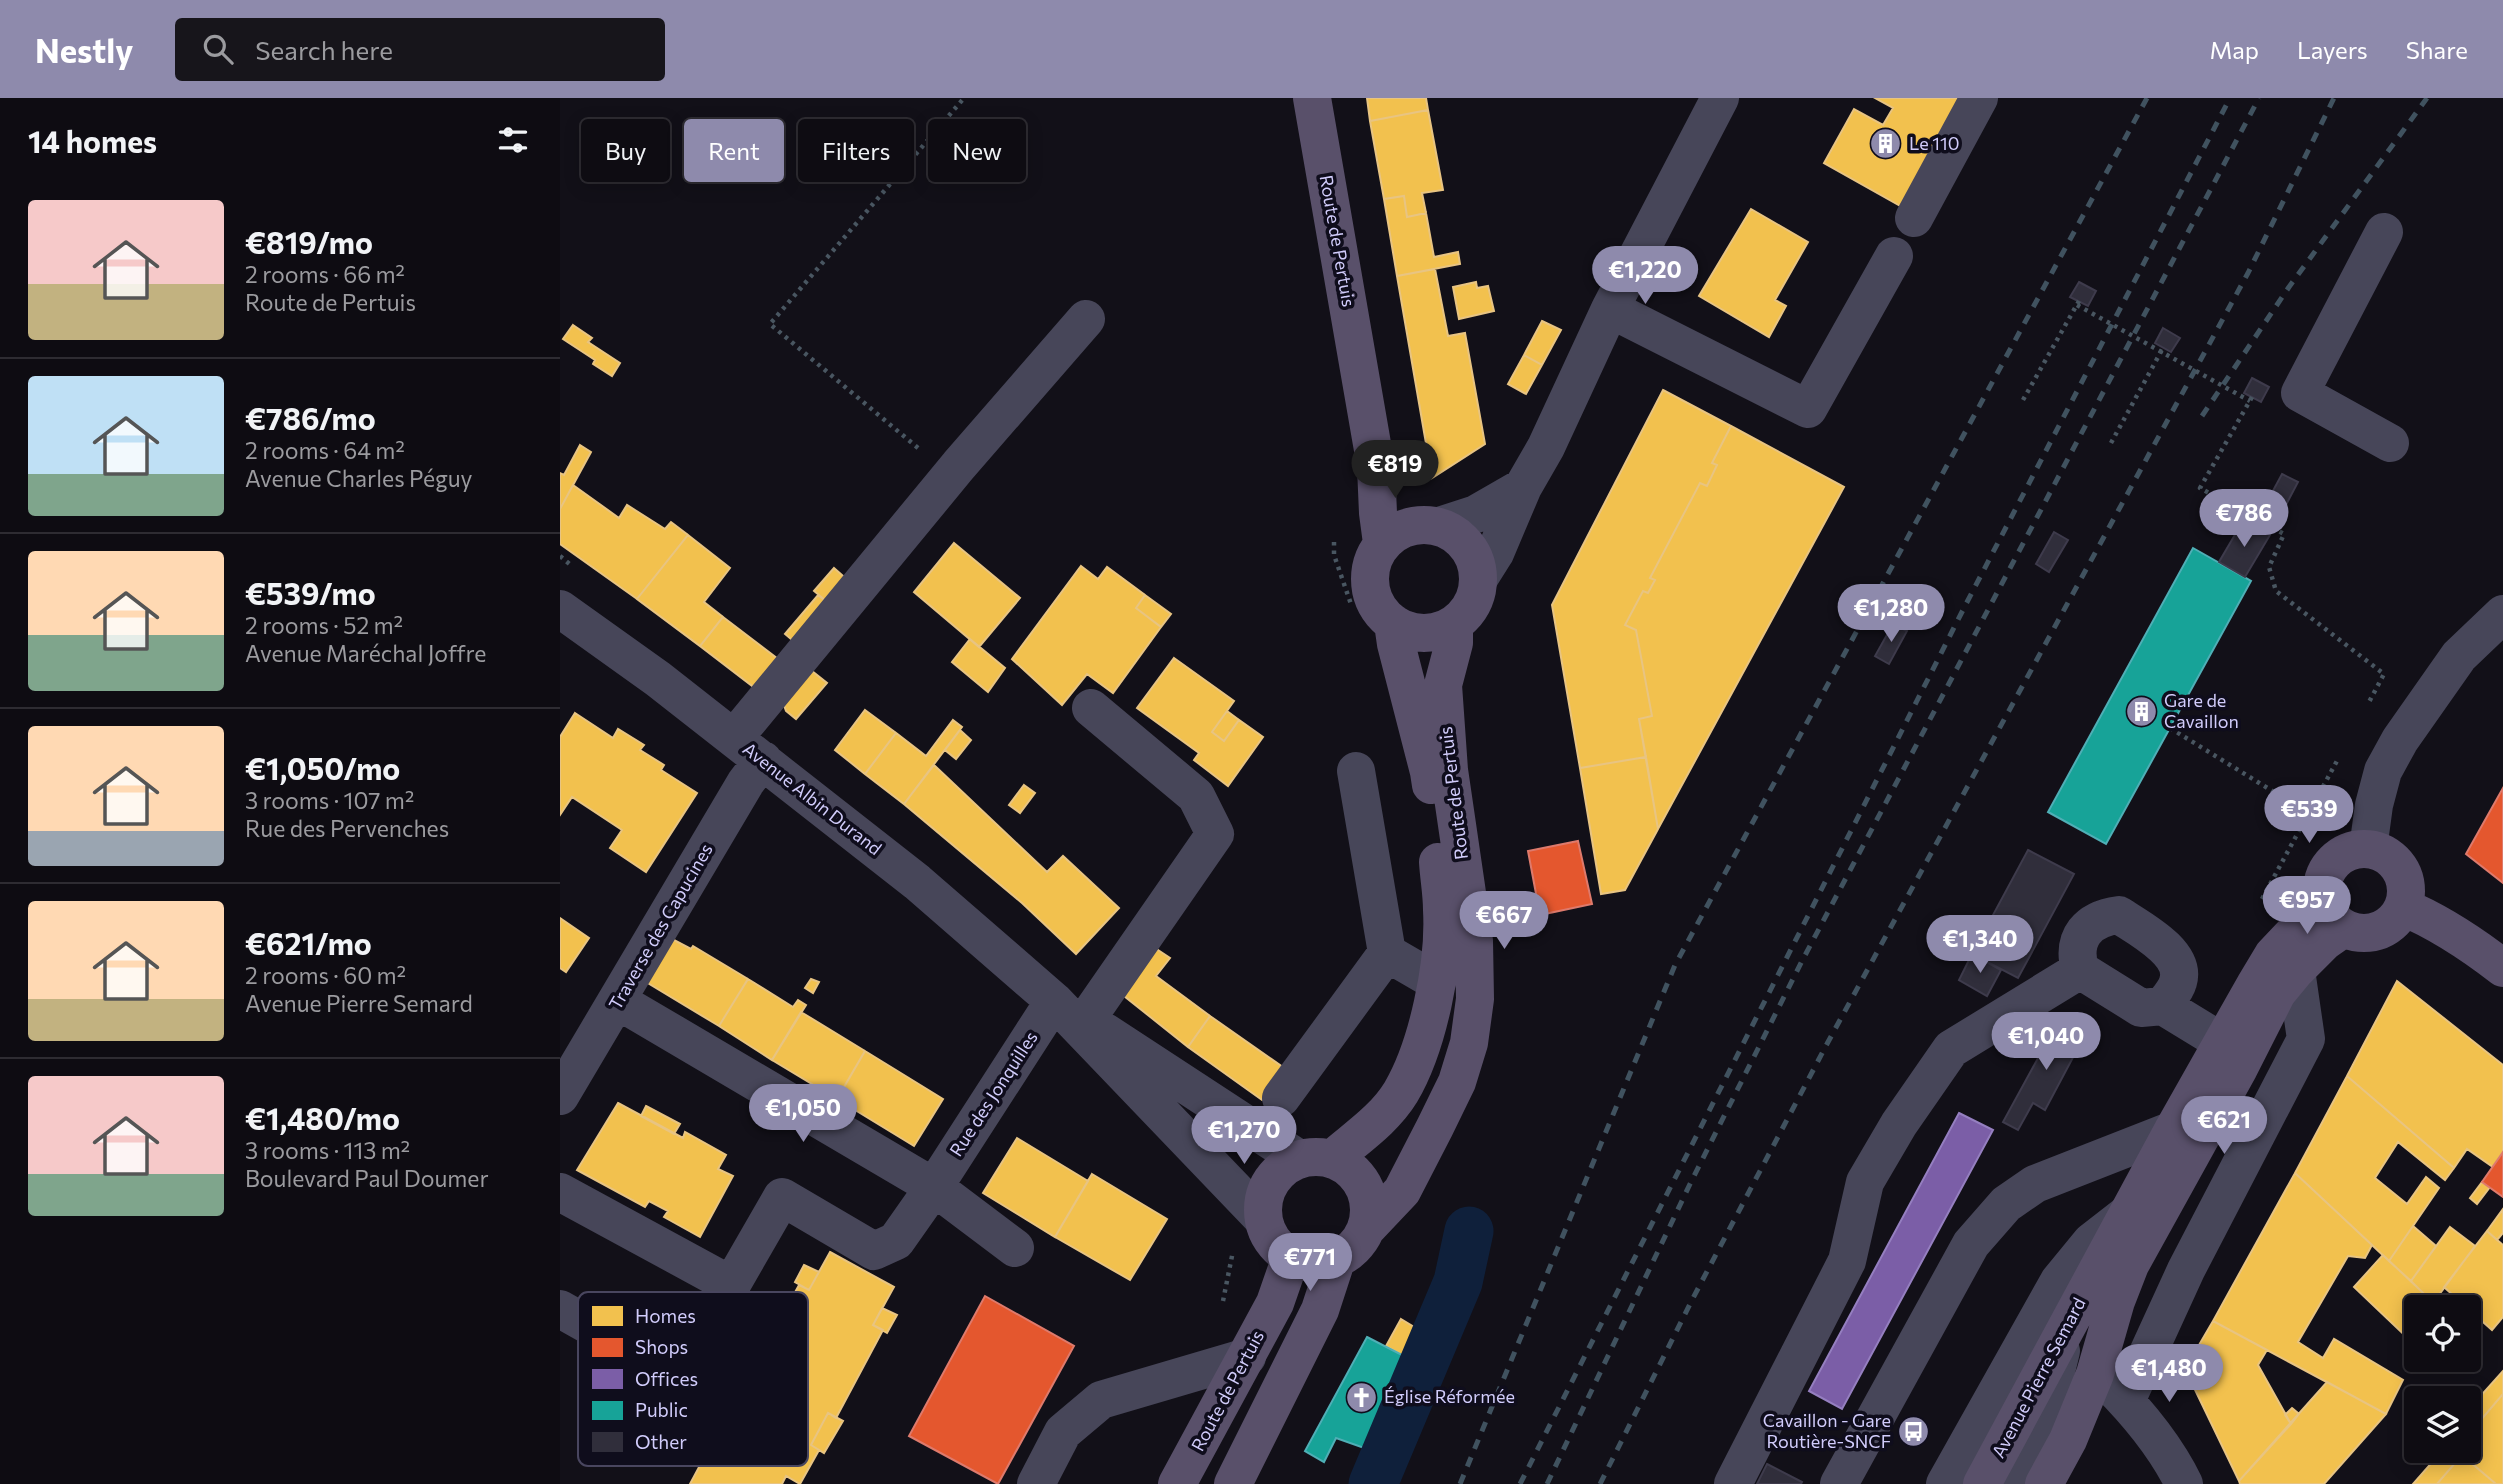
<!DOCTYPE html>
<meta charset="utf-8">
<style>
body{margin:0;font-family:Commissioner,sans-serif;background:#17151b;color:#f1f3f6;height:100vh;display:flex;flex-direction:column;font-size:26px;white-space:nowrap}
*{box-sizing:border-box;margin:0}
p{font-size:23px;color:#9b9b9f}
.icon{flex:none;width:38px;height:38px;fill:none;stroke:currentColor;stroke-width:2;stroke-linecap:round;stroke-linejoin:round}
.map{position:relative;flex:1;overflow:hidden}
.side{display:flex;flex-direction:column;background:#0e0c12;width:560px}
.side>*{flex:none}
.guide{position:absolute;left:21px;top:21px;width:665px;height:63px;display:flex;gap:14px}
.controls{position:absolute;left:1844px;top:1197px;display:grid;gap:14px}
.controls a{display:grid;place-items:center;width:77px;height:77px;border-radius:7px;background:#0e0c12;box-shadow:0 4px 18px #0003,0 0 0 2px #2e2c32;font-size:35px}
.price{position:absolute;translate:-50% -60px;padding:0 16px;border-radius:24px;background:#8e8aac;color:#fff;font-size:23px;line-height:46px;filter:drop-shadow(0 2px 4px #0008)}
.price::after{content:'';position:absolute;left:50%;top:42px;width:21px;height:16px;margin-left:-10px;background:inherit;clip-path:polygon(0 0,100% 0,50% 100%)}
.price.active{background:#222;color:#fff}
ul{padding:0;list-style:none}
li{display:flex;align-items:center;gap:21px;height:175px;padding:0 28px}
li+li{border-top:2px solid #2e2c32}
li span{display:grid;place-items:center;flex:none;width:196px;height:140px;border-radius:7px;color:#555}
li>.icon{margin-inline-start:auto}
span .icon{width:84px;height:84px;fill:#fffc;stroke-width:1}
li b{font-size:30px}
h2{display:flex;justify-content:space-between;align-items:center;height:84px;padding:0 28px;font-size:30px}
.tag{padding:0 24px;border-radius:7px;background:#0e0c12;box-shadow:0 4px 18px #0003,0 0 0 2px #2e2c32;font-size:24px;line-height:63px}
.tag.active{background:#8e8aac;color:#fff}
header{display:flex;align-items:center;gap:42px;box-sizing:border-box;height:98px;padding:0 35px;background:#8e8aac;color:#fff}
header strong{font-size:33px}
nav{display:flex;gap:38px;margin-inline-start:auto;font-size:24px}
.search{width:490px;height:63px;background:#17151b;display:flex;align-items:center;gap:18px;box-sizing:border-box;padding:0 24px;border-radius:7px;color:#9b9b9f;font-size:26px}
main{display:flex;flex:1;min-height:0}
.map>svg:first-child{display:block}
.homes{fill:#f2c14e;stroke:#e8c482;stroke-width:2}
.shops{fill:#e4572e;stroke:#de7a6c;stroke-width:2}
.offices{fill:#7b5ea7;stroke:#957fc0;stroke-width:2}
.public{fill:#17a398;stroke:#4fafb6;stroke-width:2}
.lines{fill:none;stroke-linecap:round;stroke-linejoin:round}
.canal{stroke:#0f203b;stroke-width:49}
.building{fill:#302e3b;stroke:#3e3b4c;stroke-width:2}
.path{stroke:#495661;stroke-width:4.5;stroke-dasharray:3.5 5;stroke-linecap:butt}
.minor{stroke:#474659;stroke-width:38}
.major{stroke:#59506a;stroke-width:38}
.rail{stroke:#40525f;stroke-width:5;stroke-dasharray:10 9;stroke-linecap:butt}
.path-bridge{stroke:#495661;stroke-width:4.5;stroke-dasharray:3.5 5;stroke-linecap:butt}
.labels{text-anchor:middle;stroke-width:7;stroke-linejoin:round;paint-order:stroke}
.poi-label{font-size:18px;fill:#d1ccfb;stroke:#0f0d1c;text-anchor:start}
.street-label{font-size:18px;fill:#d1ccfb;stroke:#0f0d1c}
.key{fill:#0f0d1c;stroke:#49465f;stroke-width:2}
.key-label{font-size:19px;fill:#d1ccfb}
</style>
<header>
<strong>Nestly</strong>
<div class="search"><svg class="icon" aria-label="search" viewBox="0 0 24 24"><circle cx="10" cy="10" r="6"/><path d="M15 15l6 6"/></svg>Search here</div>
<nav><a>Map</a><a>Layers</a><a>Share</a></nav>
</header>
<main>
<section class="side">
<h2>14 homes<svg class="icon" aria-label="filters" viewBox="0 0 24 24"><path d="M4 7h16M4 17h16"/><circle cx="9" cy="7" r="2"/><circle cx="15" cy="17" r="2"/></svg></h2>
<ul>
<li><span style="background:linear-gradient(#f6c9c9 60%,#c2b280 0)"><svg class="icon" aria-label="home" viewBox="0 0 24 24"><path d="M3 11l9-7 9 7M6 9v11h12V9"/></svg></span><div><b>€819/mo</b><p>2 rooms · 66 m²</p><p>Route de Pertuis</p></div></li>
<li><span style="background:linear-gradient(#bfe0f5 70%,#7fa58c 0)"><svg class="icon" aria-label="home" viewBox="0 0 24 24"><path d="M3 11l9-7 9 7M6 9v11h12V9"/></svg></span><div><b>€786/mo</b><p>2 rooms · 64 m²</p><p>Avenue Charles Péguy</p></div></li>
<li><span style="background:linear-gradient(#ffd9b3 60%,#7fa58c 0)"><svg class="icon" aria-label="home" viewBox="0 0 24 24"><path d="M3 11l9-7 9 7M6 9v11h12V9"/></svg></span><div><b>€539/mo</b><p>2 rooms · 52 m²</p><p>Avenue Maréchal Joffre</p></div></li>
<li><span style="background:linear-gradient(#ffd9b3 75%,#9aa5b1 0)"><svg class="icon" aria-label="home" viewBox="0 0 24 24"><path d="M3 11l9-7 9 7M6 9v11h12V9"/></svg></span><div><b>€1,050/mo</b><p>3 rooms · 107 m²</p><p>Rue des Pervenches</p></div></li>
<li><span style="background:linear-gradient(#ffd9b3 70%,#c2b280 0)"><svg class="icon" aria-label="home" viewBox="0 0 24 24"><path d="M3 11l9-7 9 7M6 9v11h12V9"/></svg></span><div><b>€621/mo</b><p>2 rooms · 60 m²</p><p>Avenue Pierre Semard</p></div></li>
<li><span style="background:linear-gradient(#f6c9c9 70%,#7fa58c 0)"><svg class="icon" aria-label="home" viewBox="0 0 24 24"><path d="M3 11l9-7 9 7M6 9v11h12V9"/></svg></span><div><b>€1,480/mo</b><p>3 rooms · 113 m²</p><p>Boulevard Paul Doumer</p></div></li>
</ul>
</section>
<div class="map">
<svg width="1943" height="1386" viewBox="0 0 1943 1386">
<rect width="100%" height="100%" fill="#121018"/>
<!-- homes -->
<path class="homes" d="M 807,0 L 866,0 L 868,12 L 810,23 Z
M 1315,0 L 1404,0 L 1342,109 L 1264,65 L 1294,11 L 1323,27 L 1333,10 Z
M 868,12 L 883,92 L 862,95 L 866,115 L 847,119 L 844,98 L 824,101 L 810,23 Z
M 844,98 L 847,119 L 866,115 L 874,159 L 898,154 L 900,166 L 837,178 L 824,101 Z
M 1191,111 L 1248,144 L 1215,202 L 1226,208 L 1209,239 L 1139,198 Z
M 875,171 L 888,238 L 905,235 L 925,346 L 872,380 L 837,178 Z
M 916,184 L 917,190 L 928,188 L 934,213 L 899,221 L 893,189 Z
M 982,223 L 1001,232 L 982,267 L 964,257 Z
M 13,227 L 32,240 L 28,244 L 60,265 L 52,278 L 33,266 L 35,262 L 3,241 Z
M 964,257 L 982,267 L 966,296 L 948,286 Z
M 1103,292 L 1171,328 L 1152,365 L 1157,367 L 1147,388 L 1140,385 L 1090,480 L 1095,482 L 1088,495 L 1083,493 L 1065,527 L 1076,532 L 1092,618 L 1079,621 L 1086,659 L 1020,670 L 992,507 Z
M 1171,328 L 1284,389 L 1098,731 L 1079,621 L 1092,618 L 1076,532 L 1065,527 L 1083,493 L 1088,495 L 1095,482 L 1090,480 L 1140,385 L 1147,388 L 1157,367 L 1152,365 Z
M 20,347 L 31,354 L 0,411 L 0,375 L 4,377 Z
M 13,387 L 59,420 L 67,407 L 105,431 L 111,424 L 128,437 L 77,501 L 0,446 L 0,411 Z
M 128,437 L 170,470 L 144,504 L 163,519 L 140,548 L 77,501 Z
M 394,445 L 460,500 L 419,549 L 354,494 Z
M 521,468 L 538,481 L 547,469 L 585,497 L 576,510 L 601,529 L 553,595 L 527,576 L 502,607 L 452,561 Z
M 274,470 L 290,484 L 271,507 L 254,493 Z
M 258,497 L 271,507 L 237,546 L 225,536 Z
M 585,497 L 611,516 L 601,529 L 576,510 Z
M 163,519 L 222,564 L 200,594 L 140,548 Z
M 410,541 L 445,570 L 428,594 L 392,564 Z
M 614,560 L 674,603 L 652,634 L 664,643 L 679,622 L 703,639 L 668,688 L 634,662 L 639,655 L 577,610 Z
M 247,569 L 267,585 L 236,621 L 226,613 L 221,599 Z
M 305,612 L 336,635 L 305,676 L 275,652 Z
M 667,613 L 679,622 L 664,643 L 652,634 Z
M 15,615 L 53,640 L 58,631 L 84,647 L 80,652 L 104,667 L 101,672 L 137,695 L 86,774 L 50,750 L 62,732 L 12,699 L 0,717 L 0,639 Z
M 393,622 L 402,629 L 344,706 L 305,676 L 336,635 L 366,658 Z
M 400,632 L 411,642 L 396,661 L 385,652 Z
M 1086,659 L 1098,731 L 1065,792 L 1041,796 L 1020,670 Z
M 374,667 L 487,774 L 503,758 L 559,810 L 516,856 L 462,805 L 344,706 Z
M 464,687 L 475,695 L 460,715 L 449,707 Z
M 0,820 L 29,840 L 6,874 L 0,870 Z
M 112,841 L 131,851 L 133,848 L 188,881 L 159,928 L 86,884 Z
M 592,848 L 610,860 L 596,878 L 650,918 L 628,949 L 559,894 Z
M 188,881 L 233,909 L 238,902 L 246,907 L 212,962 L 159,928 Z
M 251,881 L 259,884 L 253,895 L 245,890 Z
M 1837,883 L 1943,967 L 1943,1054 L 1933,1069 L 1907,1051 L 1894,1070 L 1787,978 Z
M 241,914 L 305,953 L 277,1001 L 212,962 Z
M 650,918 L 727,972 L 702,1002 L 628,949 Z
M 305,953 L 383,1001 L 354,1048 L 277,1001 Z
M 1787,978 L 1894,1070 L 1885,1082 L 1838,1044 L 1815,1080 L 1847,1106 L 1866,1079 L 1879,1090 L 1829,1163 L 1735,1075 Z
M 58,1005 L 123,1040 L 125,1034 L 166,1057 L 158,1071 L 173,1078 L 140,1139 L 104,1119 L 108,1113 L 89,1103 L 85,1109 L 17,1072 Z
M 86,1008 L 120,1026 L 114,1036 L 81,1018 Z
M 457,1040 L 528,1083 L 495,1139 L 423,1095 Z
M 1735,1075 L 1812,1147 L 1805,1160 L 1788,1158 L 1738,1244 L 1763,1260 L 1774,1241 L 1843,1282 L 1826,1316 L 1653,1223 Z
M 532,1076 L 607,1121 L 570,1182 L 495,1139 Z
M 1922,1084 L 1930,1089 L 1917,1106 L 1910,1100 Z
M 1943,1111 L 1943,1135 L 1937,1142 L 1927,1133 Z
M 1853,1128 L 1876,1148 L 1851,1183 L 1829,1163 Z
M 1890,1129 L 1915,1148 L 1873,1205 L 1851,1183 Z
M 1927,1133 L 1943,1147 L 1943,1219 L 1932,1232 L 1884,1189 Z
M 270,1154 L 334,1189 L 313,1227 L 323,1232 L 276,1320 L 268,1315 L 251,1347 L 259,1352 L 240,1386 L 226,1378 L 222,1386 L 130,1386 L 146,1356 L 160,1363 L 168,1347 L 155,1340 L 174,1305 L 182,1308 L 199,1278 L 192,1272 L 239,1187 L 249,1192 Z
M 1823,1157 L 1878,1209 L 1857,1209 L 1857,1249 L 1794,1189 Z
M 244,1167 L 259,1174 L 249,1192 L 235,1184 Z
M 322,1210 L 337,1217 L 327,1235 L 313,1227 Z
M 841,1221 L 854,1229 L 844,1258 L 826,1248 Z
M 1653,1223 L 1707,1252 L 1698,1267 L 1731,1326 L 1679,1383 L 1625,1271 Z
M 1943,1273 L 1943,1296 L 1909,1336 L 1909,1311 Z
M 1767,1284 L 1826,1316 L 1764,1386 L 1680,1386 L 1679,1383 Z
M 1943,1296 L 1943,1386 L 1936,1386 L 1897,1353 L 1909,1353 L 1909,1336 Z
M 1732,1310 L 1739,1316 L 1731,1326 L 1725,1317 Z
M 268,1315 L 283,1323 L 264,1355 L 251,1347 Z
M 1882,1353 L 1897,1353 L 1902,1357 L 1877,1386 L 1853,1386 Z
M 1902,1357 L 1936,1386 L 1877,1386 Z"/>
<!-- shops -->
<path class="shops" d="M 1943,690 L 1943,785 L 1906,756 Z
M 1018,743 L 1032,806 L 980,817 L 968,753 Z
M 1943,1054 L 1943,1099 L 1922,1084 Z
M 425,1198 L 514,1248 L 438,1386 L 349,1338 Z"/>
<!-- offices -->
<path class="offices" d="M 1399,1015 L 1433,1032 L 1282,1311 L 1249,1293 Z"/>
<!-- public -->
<path class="public" d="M 1633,450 L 1691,483 L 1546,746 L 1488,714 Z
M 807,1239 L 844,1258 L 807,1351 L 776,1340 L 764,1364 L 745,1353 Z"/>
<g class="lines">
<!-- canal -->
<path class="canal" d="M 813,1386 L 898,1184 L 909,1133"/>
</g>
<!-- building -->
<path class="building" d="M 1519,184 L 1536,193 L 1528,208 L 1510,199 Z
M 1603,230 L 1620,240 L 1611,254 L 1595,245 Z
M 1692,280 L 1709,289 L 1701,304 L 1684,295 Z
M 1722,376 L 1738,384 L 1717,424 L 1701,415 Z
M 1683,423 L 1710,437 L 1685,479 L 1659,464 Z
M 1494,434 L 1508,442 L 1489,474 L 1476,466 Z
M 1333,526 L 1347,533 L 1329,566 L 1315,558 Z
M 1468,752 L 1514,776 L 1458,880 L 1412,856 Z
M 1412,856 L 1441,872 L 1427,898 L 1399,882 Z
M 1500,920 L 1526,935 L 1485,1012 L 1473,1005 L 1458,1032 L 1443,1024 Z
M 1207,1366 L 1242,1384 L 1241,1386 L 1197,1386 Z"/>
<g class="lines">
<!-- path -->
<path class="path" d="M 1692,299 L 1640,390 L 1724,436 L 1709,469 L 1716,493 L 1824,576 L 1809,604
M 1463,302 L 1519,203
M 1551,345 L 1603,250
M 358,350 L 210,226 L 404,0
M 774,444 L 774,457 L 792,509
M 0,458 L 12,468
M 1610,630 L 1748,715
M 1702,801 L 1778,661
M 663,1203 L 673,1153"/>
<!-- minor -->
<path class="minor" d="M 1354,120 L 1419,0
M 1824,134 L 1740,295 L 1830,345
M 1050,211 L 1248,311 L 1334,158
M 879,428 L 916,416 L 963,389
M 918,482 L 935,455 L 963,389 L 986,349 L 1050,211 L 1160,0
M 0,511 L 98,581 L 357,784 L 494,903 L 703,1121
M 174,640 L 399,367 L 526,221
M 796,673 L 827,855 L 877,884
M 1808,751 L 1814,707 L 1823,673 L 1840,642 L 1899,558 L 1943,516
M 1559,817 C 1580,831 1627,855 1618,884 C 1616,892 1608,901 1603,908 L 1581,910 L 1520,872 C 1511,839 1528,821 1559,817 Z
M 58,903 L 374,1089 L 455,1150
M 1603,908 L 1662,944
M 526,922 L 655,736 L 636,698 L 531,610
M 545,934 L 739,1061
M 0,998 L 186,684 L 203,662
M 721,1000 L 827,855
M 0,1094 L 171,1187
M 0,1211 L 119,1278 L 222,1099 L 314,1153 L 336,1143 L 374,1089 L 494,903
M 1548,1285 C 1578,1315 1605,1347 1624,1386
M 1566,1303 L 1626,1172 L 1746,941 L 1736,872
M 476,1386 L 503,1334 L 541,1302 L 687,1259
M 1173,1386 L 1287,1163 L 1305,1084 L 1339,1026 L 1391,951 L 1520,872
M 1279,1386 L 1411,1146 L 1446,1106 L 1475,1086 L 1613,1032
M 1385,1386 L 1499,1183 L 1531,1144 L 1567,1116
M 1448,1386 L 1486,1314 L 1501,1253"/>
<!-- major -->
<path class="major" d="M 752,0 L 816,369 L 818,415 L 822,445
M810 481a54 54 0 1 1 108 0a54 54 0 1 1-108 0Z
M 833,525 L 836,546 L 869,674 L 871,687
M1762 793a42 42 0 1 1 84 0a42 42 0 1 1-84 0Z
M 1843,809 C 1879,824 1912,846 1943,870
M703 1112a53 53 0 1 1 106 0a53 53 0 1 1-106 0Z
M 772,1061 C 796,1040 824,1022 841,994 C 868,948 885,865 882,812 C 882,796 879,780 878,764
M 807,1130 L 842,1093 L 875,1029 L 897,984 L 909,945 L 915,901 L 914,843 L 889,672 L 883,587 L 894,545 L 894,526
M 617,1386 L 715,1205 L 731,1159
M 673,1386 L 760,1212 L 776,1163
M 1422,1386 L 1613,1032 L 1695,887 L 1713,857 L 1763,804
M 1484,1386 L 1508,1342 L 1535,1276 L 1556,1203 L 1570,1167 L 1679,970 L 1717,895 L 1736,872 L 1764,844 L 1784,830"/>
<!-- rail -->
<path class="rail" d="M 1642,318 L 1729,189 L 1867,0
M 900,1386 L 1115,867 L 1587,0
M 960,1386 L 1406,506 L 1670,0
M 987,1386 L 1130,1086 L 1242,863 L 1699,0
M 1040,1386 L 1132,1202 L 1268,944 L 1688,175 L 1774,0"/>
<!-- path-bridge -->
<path class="path-bridge" d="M 1517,207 L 1690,303"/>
</g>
<!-- icons -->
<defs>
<symbol id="building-disc" viewBox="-11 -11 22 22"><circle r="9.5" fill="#8e8aac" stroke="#0f0d1c"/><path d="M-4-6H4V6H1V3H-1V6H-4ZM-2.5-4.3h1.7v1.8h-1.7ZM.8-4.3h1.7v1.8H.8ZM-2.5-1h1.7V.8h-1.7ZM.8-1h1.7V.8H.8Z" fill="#fff"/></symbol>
<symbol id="church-disc" viewBox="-11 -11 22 22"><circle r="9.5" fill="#8e8aac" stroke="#0f0d1c"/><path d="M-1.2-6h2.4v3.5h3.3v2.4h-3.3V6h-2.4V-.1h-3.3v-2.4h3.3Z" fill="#fff"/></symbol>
<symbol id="bus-disc" viewBox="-11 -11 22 22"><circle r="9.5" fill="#8e8aac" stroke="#0f0d1c"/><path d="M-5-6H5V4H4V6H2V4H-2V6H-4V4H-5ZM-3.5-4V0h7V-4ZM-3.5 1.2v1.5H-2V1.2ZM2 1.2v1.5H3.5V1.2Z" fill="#fff"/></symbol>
</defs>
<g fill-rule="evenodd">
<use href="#building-disc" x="1308" y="28" width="35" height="35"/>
<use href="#building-disc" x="1564" y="596" width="35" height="35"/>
<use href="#church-disc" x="784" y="1282" width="35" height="35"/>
<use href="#bus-disc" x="1336" y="1316" width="35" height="35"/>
</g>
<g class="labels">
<!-- poi labels -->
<g class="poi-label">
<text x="1349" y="52">Le 110</text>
<text x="1604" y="609">Gare de<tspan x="1604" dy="21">Cavaillon</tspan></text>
<text x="824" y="1305">Église Réformée</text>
<text x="1331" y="1329" text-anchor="end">Cavaillon - Gare<tspan x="1331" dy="21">Routière-SNCF</tspan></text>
</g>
<!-- street labels -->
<g class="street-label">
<text transform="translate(777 143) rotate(80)" y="6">Route de Pertuis</text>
<text transform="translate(894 695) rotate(-97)" y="6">Route de Pertuis</text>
<text transform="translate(252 701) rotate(38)" y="6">Avenue Albin Durand</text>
<text transform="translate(101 829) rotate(-60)" y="6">Traverse des Capucines</text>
<text transform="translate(434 996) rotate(-57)" y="6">Rue des Jonquilles</text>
<text transform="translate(1479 1280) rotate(-62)" y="6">Avenue Pierre Semard</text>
<text transform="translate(668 1293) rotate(-62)" y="6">Route de Pertuis</text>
</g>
</g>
<!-- legend -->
<rect x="18" y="1194" width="230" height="174" rx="10" class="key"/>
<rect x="32" y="1208" width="31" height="20" fill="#f2c14e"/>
<rect x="32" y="1240" width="31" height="19" fill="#e4572e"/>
<rect x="32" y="1271" width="31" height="20" fill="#7b5ea7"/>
<rect x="32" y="1303" width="31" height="19" fill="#17a398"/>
<rect x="32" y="1334" width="31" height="20" fill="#302e3b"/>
<g class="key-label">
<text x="75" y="1225">Homes</text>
<text x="75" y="1256">Shops</text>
<text x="75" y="1288">Offices</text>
<text x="75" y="1319">Public</text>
<text x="75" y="1351">Other</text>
</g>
</svg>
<div class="controls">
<a><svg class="icon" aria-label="locate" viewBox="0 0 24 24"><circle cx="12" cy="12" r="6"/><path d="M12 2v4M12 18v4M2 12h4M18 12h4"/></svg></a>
<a><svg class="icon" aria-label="layers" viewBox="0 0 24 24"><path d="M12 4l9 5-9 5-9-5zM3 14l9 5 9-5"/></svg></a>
</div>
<b class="price" style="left:1085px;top:208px">€1,220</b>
<b class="price active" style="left:835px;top:402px">€819</b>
<b class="price" style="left:1684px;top:451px">€786</b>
<b class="price" style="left:1331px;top:546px">€1,280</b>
<b class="price" style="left:1749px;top:747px">€539</b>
<b class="price" style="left:1747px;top:838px">€957</b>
<b class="price" style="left:944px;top:853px">€667</b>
<b class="price" style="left:1420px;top:877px">€1,340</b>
<b class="price" style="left:1486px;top:974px">€1,040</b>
<b class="price" style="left:243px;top:1046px">€1,050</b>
<b class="price" style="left:1664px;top:1058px">€621</b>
<b class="price" style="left:684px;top:1068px">€1,270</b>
<b class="price" style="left:750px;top:1195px">€771</b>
<b class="price" style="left:1609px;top:1306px">€1,480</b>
<div class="guide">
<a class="tag">Buy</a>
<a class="tag active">Rent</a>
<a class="tag">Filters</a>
<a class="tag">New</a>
</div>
</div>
</main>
